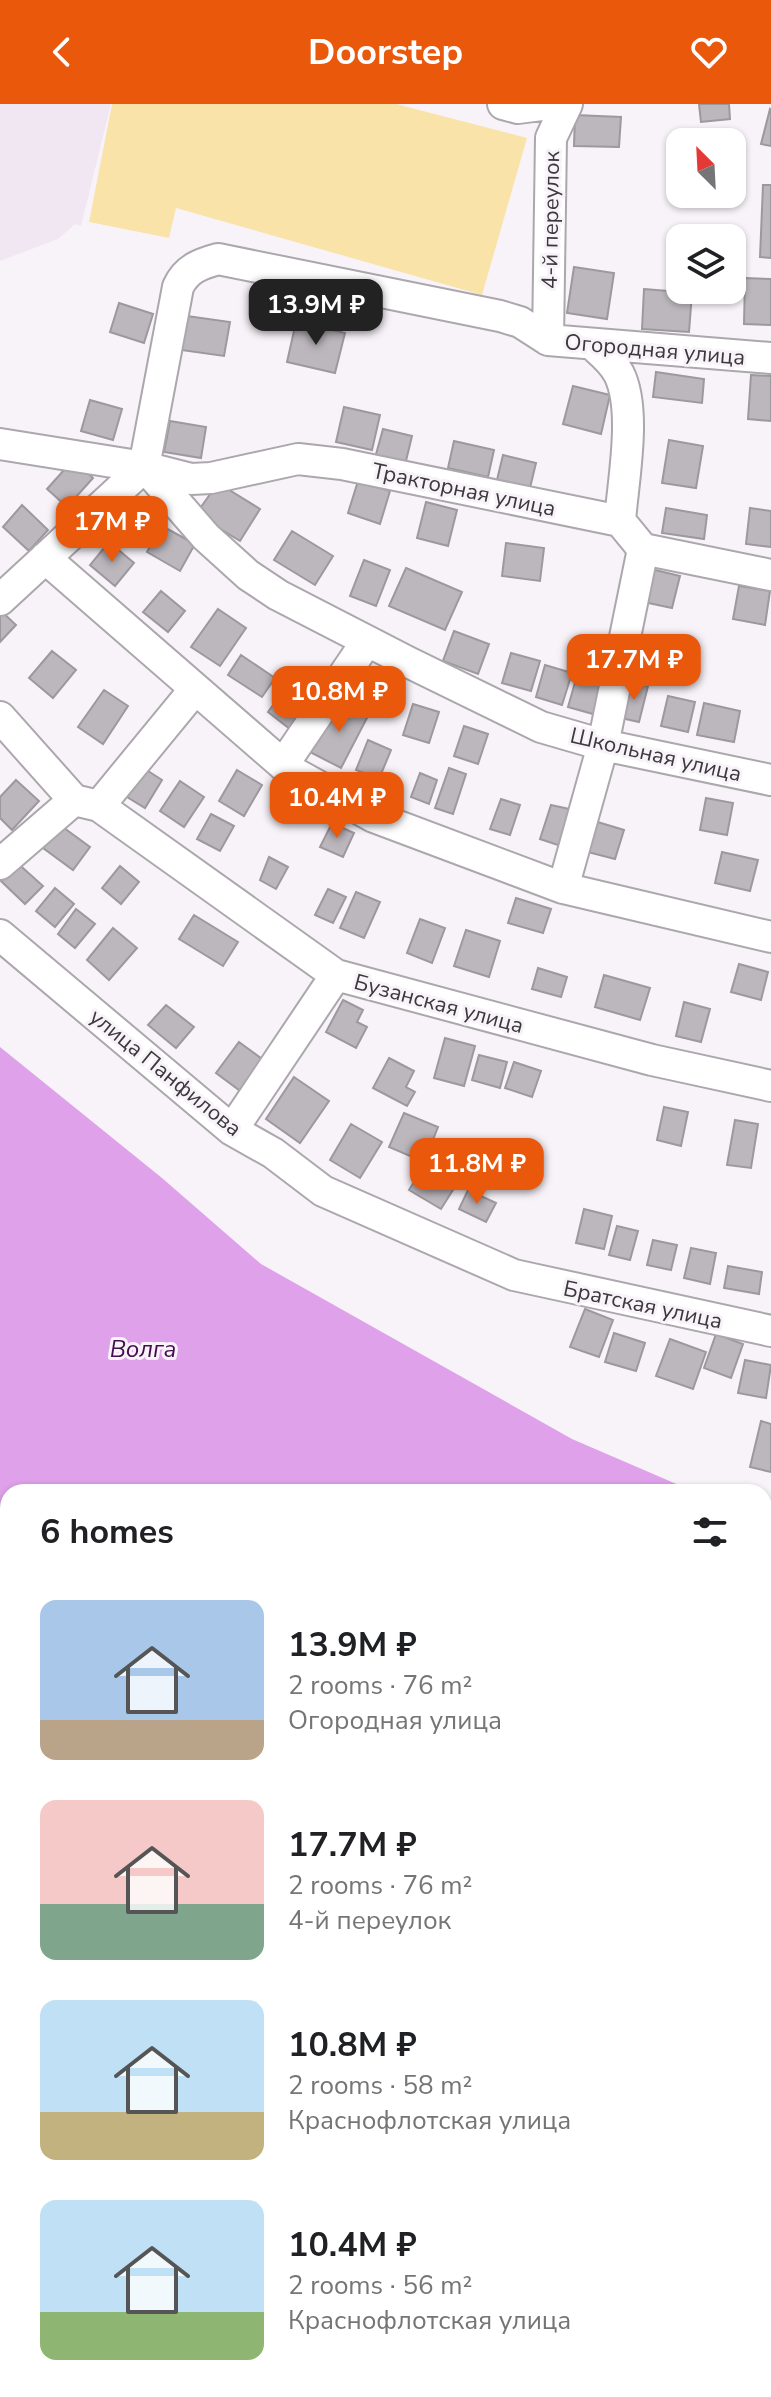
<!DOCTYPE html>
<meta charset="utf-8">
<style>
body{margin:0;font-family:"Nunito Sans",sans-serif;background:#f2f2f2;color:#202124;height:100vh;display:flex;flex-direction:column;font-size:30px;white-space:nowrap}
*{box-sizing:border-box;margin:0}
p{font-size:26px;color:#757577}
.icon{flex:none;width:44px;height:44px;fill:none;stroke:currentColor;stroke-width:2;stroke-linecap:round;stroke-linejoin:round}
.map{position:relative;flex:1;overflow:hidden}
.details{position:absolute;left:0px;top:1380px;width:772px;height:914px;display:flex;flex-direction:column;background:#fff;border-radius:24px 24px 0 0;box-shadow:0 2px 6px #0004}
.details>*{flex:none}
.needle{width:52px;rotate:336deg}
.fabs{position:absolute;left:666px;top:24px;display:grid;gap:16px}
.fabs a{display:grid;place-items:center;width:80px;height:80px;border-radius:16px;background:#fff;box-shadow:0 2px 6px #0004;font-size:40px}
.price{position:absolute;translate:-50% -68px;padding:0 18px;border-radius:16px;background:#ea580c;color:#fff;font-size:26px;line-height:52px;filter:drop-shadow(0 2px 4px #0008)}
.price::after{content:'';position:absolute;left:50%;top:48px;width:24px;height:18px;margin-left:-12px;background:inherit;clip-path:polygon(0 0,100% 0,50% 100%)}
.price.on{background:#222;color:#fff}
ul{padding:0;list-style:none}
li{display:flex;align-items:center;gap:24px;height:200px;padding:0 40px}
li span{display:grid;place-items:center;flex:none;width:224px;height:160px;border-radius:16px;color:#555}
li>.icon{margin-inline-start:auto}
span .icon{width:96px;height:96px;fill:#fffc;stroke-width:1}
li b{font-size:34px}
h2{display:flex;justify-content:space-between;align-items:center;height:96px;padding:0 40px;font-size:34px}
header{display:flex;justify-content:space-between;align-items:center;height:104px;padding:0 40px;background:#ea580c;color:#fff;font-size:36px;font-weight:700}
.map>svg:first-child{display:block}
.built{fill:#f1e7f3}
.green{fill:#f9e3a9}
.water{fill:#dfa1ea}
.building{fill:#bcb7bd;stroke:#9d989e;stroke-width:2}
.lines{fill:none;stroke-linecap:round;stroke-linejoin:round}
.minor-casing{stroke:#aca7ad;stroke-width:34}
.minor{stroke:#fff;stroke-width:30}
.labels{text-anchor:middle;stroke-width:6;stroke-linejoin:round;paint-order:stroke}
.street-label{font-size:22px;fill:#3b393b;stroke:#f8f3f9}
.water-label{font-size:24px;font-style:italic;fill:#450d4f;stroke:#f8f3f9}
</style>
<header><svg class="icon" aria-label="back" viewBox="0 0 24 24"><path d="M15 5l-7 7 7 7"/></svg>Doorstep<svg class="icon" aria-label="heart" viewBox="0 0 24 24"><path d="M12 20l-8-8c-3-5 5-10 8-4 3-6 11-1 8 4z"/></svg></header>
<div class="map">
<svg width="771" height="2293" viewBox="0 0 771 2293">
<rect width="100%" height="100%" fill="#f8f3f9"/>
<!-- built -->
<path class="built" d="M 0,0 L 111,0 L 81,122 L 75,120 L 58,135 L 0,157 Z"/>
<!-- green -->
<path class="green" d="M 112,0 L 396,0 L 527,34 L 482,191 L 176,104 L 169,134 L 89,118 Z"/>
<!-- water -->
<path class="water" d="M 0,943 L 162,1074 L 261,1160 L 572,1335 L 695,1388 L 8,1388 L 8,1674 L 0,1670 Z
M 764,1417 L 771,1420 L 771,2293 L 0,2293 L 0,1757 L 8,1759 L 8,2286 L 764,2286 Z"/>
<!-- building -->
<path class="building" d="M 699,0 L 729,0 L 730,15 L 701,18 Z
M 770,5 L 771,6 L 771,42 L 761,40 Z
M 575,11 L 621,13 L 619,43 L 574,42 Z
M 763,81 L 771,81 L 771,154 L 760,153 Z
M 574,163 L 614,169 L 607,215 L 567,209 Z
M 745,174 L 771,175 L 771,221 L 744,220 Z
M 644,185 L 692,189 L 689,228 L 642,225 Z
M 119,199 L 153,210 L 144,239 L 110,228 Z
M 187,212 L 230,218 L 224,252 L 181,246 Z
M 296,218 L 345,229 L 335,269 L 287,258 Z
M 656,268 L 704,275 L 702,299 L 653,293 Z
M 751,271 L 771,272 L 771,317 L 748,315 Z
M 573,282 L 610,291 L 601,330 L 563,320 Z
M 90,296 L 122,305 L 113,336 L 81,327 Z
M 344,303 L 380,311 L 372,346 L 336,338 Z
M 170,317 L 206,323 L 201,354 L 164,348 Z
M 383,325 L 412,332 L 405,361 L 375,354 Z
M 669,336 L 703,342 L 696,384 L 662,379 Z
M 454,337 L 494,346 L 488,373 L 448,364 Z
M 503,351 L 536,359 L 529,388 L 496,380 Z
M 73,356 L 93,374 L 67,403 L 47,385 Z
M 358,377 L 390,387 L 380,420 L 348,409 Z
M 218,379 L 260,405 L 240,437 L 196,410 Z
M 426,398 L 457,406 L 448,442 L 417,434 Z
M 22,401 L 48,426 L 29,447 L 3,423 Z
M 666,404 L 707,411 L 704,435 L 662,429 Z
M 750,404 L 771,407 L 771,443 L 746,440 Z
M 162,422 L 195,440 L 180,467 L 147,448 Z
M 292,427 L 333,452 L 315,481 L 274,456 Z
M 109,438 L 134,459 L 115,482 L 90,461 Z
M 506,439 L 544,444 L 540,477 L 502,472 Z
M 364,456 L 390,466 L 376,502 L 350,492 Z
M 406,464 L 462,488 L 445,526 L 389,502 Z
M 647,464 L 680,472 L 672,504 L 639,497 Z
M 739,482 L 770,487 L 765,521 L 733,515 Z
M 161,487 L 185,507 L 168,528 L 143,508 Z
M 218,505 L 246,524 L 220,562 L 191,543 Z
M 0,506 L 16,521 L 0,538 Z
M 454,527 L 489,540 L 478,570 L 443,557 Z
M 52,547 L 76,566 L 53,594 L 29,574 Z
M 511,549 L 540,557 L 531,587 L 502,579 Z
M 241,551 L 275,574 L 262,593 L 228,571 Z
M 545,561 L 572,569 L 562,601 L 536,593 Z
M 578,568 L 610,577 L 600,612 L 568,603 Z
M 291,576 L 313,593 L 290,625 L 268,608 Z
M 630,578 L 648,582 L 639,618 L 621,614 Z
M 104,586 L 128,602 L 103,640 L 78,623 Z
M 668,592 L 695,598 L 688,628 L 661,622 Z
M 337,596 L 368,612 L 341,664 L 310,648 Z
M 704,599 L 740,607 L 734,638 L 697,631 Z
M 413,600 L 439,608 L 429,639 L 403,631 Z
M 464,622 L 488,630 L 478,660 L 454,652 Z
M 368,636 L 391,646 L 379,675 L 356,666 Z
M 449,664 L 466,670 L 453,710 L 435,704 Z
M 145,665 L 162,676 L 145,704 L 127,693 Z
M 237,666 L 262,681 L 244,712 L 219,697 Z
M 420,669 L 437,676 L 429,700 L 411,693 Z
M 16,676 L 39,697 L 12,726 L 0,714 L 0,693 Z
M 180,677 L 204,693 L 184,723 L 160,707 Z
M 706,694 L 733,699 L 727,731 L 700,726 Z
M 501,695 L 520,701 L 510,731 L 490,725 Z
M 551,701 L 574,706 L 564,743 L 540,735 Z
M 211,710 L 234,722 L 220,747 L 197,735 Z
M 591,716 L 624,726 L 615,755 L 584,747 Z
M 332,719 L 354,729 L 343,753 L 320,743 Z
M 60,721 L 90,743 L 73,766 L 43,744 Z
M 722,748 L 758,756 L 750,787 L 715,779 Z
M 269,753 L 288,763 L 276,785 L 260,776 Z
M 14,756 L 43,782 L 25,800 L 0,776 L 0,771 Z
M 120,762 L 139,778 L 121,800 L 102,784 Z
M 55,784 L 74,800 L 55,823 L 36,807 Z
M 328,785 L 346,793 L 333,819 L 315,811 Z
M 356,788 L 380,798 L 364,834 L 340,824 Z
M 516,794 L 551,805 L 543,829 L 508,819 Z
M 76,805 L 95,820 L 75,844 L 58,830 Z
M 194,811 L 238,838 L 223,862 L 179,835 Z
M 420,815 L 445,824 L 432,859 L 407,849 Z
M 113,824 L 137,844 L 109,876 L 87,856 Z
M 466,826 L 500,837 L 489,873 L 454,862 Z
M 739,860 L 768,868 L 761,896 L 731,888 Z
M 538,864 L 567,873 L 561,893 L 532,885 Z
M 604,871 L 650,884 L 640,916 L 595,903 Z
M 343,896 L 363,906 L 357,918 L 367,923 L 356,944 L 326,928 Z
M 684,898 L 710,905 L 701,938 L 676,932 Z
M 166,901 L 194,923 L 176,944 L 148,921 Z
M 445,934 L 475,942 L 464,982 L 434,974 Z
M 239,938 L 266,958 L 243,989 L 216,969 Z
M 479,951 L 507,958 L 500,984 L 472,976 Z
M 389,954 L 414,967 L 406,983 L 415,988 L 407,1002 L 373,984 Z
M 514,958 L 541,967 L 532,993 L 505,984 Z
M 294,973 L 329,997 L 300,1039 L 266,1015 Z
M 664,1003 L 688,1008 L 681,1042 L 657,1036 Z
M 404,1009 L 438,1023 L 424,1058 L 389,1043 Z
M 735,1016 L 758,1020 L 751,1064 L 727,1061 Z
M 351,1020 L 382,1038 L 360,1074 L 330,1056 Z
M 424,1062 L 456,1081 L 441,1105 L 409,1086 Z
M 468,1086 L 496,1099 L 486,1118 L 459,1105 Z
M 584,1105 L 612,1112 L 604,1145 L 576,1139 Z
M 617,1122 L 638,1127 L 630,1156 L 609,1151 Z
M 653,1136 L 677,1141 L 671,1166 L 647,1161 Z
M 691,1144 L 716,1149 L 710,1180 L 684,1174 Z
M 728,1162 L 762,1168 L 759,1190 L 724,1184 Z
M 585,1205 L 613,1216 L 599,1253 L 570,1243 Z
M 614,1229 L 645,1239 L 636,1267 L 605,1258 Z
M 716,1230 L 743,1240 L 731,1274 L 704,1264 Z
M 670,1235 L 706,1248 L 693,1285 L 656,1272 Z
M 745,1256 L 771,1261 L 766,1294 L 738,1289 Z
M 761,1317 L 771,1320 L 771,1368 L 750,1363 Z"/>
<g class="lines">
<defs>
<path id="minor" d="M 503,0 L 518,4 L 549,0
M 548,236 L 551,34 L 567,0
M 594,242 C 603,250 613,258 619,270 C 637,306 623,377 620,417
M 0,340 L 144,363 L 191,375 L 211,374 L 298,355 L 342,360 L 620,417 L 643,445 L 771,471
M 146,364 L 206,433 L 248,471 L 278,491 L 408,558 L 541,623 L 603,641 L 771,676
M 45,454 L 289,666 L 374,713 L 563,784 L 771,833
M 0,496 L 144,363 L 178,183 C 186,165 200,160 218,155 L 500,212 L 520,218 L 548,236 L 771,254
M 0,613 L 74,696 L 99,702 L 336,871 L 652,956 L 771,982
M 283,661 L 367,537
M 99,702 L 195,585
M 0,760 L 74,696
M 563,784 L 603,641 L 643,445
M 0,831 L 232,1026 L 273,1049 L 323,1087 L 514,1171 L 771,1227
M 232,1026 L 336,871"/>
</defs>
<!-- minor casing -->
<use href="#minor" class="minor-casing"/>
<!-- minor -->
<use href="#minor" class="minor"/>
</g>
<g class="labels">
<!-- street labels -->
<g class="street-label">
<text transform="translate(550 116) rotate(-89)" y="8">4-й переулок</text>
<text transform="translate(655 245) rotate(5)" y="8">Огородная улица</text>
<text transform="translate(464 385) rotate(12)" y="8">Тракторная улица</text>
<text transform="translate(656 650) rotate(13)" y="8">Школьная улица</text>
<text transform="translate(439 899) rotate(15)" y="8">Бузанская улица</text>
<text transform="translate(166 968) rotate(39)" y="8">улица Панфилова</text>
<text transform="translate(643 1200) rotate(12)" y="8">Братская улица</text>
</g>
<!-- water labels -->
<g class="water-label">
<text x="143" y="1253">Волга</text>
</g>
</g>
</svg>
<div class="fabs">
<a><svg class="needle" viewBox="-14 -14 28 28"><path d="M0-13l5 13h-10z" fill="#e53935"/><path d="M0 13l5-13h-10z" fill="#757577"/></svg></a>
<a><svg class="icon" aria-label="layers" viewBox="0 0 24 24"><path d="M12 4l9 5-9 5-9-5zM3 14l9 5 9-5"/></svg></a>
</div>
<b class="price on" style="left:316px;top:243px">13.9M ₽</b>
<b class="price" style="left:112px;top:460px">17M ₽</b>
<b class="price" style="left:634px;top:598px">17.7M ₽</b>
<b class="price" style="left:339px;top:630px">10.8M ₽</b>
<b class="price" style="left:337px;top:736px">10.4M ₽</b>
<b class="price" style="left:477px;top:1102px">11.8M ₽</b>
<section class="details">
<h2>6 homes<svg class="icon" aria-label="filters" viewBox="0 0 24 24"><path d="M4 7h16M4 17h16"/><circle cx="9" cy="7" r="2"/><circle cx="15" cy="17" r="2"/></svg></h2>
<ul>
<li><span style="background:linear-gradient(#a9c7e8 75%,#b9a48a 0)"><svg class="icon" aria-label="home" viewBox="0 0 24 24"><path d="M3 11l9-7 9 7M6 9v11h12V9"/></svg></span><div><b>13.9M ₽</b><p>2 rooms · 76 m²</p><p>Огородная улица</p></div></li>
<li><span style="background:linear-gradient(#f6c9c9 65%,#7fa58c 0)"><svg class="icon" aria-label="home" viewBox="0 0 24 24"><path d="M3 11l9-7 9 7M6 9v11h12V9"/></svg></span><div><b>17.7M ₽</b><p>2 rooms · 76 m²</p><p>4-й переулок</p></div></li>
<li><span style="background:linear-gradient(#bfe0f5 70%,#c2b280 0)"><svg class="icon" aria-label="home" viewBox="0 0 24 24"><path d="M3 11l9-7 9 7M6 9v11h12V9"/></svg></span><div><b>10.8M ₽</b><p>2 rooms · 58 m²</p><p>Краснофлотская улица</p></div></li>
<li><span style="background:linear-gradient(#bfe0f5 70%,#8fb573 0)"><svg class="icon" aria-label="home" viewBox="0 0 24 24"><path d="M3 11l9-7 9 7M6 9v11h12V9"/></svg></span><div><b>10.4M ₽</b><p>2 rooms · 56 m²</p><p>Краснофлотская улица</p></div></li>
</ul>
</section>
</div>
